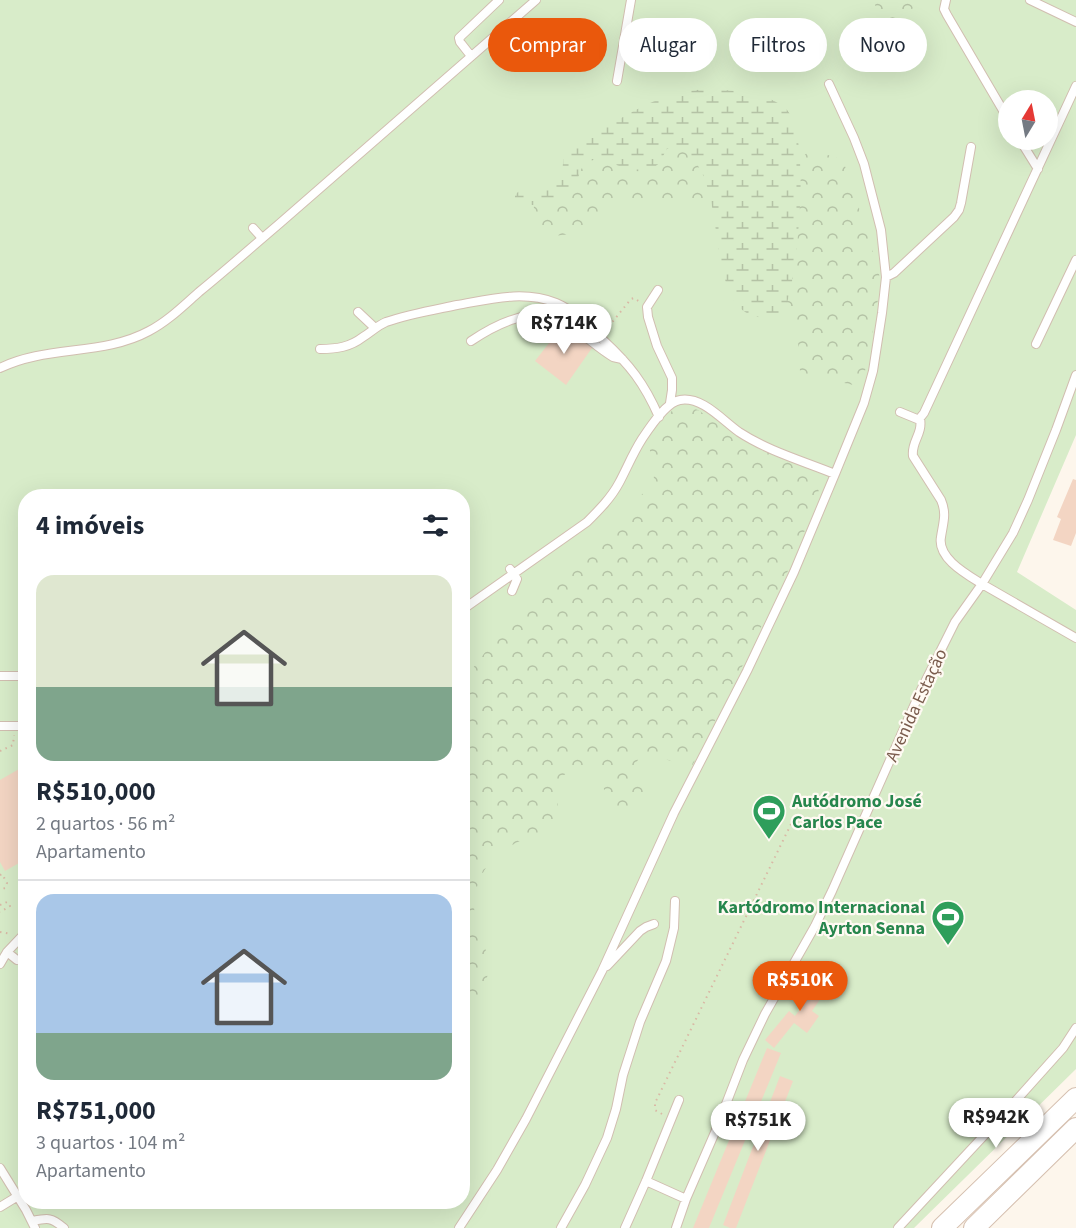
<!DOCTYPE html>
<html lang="pt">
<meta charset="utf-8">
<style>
body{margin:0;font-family:"Source Sans 3",sans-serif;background:#f6f6f7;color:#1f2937;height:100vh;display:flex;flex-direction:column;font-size:22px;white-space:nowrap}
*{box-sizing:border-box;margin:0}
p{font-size:20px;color:#747a83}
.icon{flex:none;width:33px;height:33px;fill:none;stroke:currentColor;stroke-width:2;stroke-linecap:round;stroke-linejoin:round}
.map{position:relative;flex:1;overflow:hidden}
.side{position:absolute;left:18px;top:489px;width:452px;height:720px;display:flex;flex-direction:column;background:#fff;border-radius:24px;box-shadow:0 6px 24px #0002}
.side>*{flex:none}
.hud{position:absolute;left:488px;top:18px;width:498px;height:54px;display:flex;gap:12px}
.needle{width:39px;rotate:10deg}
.controls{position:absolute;left:998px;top:90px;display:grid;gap:12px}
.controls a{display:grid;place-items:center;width:60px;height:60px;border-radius:50%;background:#fff;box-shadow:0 6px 24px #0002;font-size:30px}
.price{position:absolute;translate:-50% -51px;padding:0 14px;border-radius:21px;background:#fff;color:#222;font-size:20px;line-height:39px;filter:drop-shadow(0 2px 3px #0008)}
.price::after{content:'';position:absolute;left:50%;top:36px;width:18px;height:14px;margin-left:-9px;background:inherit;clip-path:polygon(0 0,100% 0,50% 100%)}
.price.active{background:#ea580c;color:#fff}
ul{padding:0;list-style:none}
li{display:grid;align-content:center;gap:12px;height:318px;padding:0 18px}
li+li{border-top:2px solid #e0e1e3}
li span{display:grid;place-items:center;height:186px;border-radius:18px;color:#555}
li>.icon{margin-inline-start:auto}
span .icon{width:108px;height:108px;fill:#fffc;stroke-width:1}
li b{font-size:26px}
h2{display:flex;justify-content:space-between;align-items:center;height:72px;padding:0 18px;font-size:26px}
.chip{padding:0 21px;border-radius:27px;background:#fff;box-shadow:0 6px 24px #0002;font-size:21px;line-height:54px}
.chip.active{background:#ea580c;color:#fff}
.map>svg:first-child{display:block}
.grass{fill:#d8ecc9;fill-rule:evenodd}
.forest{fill:url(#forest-crowns)}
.wetland{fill:url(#wetland-marsh)}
.building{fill:#f3d5c3}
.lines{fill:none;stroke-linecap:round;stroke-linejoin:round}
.lane-casing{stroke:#d1beb0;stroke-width:10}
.secondary-casing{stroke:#d6c0b0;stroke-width:22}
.path{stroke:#d9b8a5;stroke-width:2;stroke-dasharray:1.5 4.5;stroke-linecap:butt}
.lane{stroke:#fff;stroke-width:8}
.secondary{stroke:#fff;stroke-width:20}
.labels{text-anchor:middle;stroke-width:4.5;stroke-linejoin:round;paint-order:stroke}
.street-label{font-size:18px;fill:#7a5c4d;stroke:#fffaf3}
.leisure-label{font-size:18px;font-weight:bold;fill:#27864d;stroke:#fffaf3;text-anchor:start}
</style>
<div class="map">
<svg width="1076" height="1228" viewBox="0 0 1076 1228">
<defs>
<pattern id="forest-crowns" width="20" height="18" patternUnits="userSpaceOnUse" patternTransform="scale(1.5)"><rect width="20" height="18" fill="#d8ecc9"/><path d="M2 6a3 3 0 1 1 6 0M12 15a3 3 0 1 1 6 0" fill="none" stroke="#b4c2a5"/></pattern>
<pattern id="wetland-marsh" width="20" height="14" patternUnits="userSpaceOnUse" patternTransform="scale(1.5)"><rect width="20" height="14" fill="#d8ecc9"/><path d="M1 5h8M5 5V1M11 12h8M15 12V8" fill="none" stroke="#b4c2a5"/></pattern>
</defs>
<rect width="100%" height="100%" fill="#fdf6ec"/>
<!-- grass -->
<path class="grass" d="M 0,0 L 1076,0 L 1076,435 L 1017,572 L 1076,610 L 1076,1069 L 914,1228 L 0,1228 ZM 1008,100 L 1047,100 L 1047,140 L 1008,140 ZM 26,496 L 462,496 L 462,1202 L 26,1202 Z"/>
<!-- forest -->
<path class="forest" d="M 876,0 L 925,0 L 906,13 L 880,27 L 875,6 Z
M 671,148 C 696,147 705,178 710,197 C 701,201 692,205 683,205 C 676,206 672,201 665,200 C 655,198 643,199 633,201 C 612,204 602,219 585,229 C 572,235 541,242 534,223 C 532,218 534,211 534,205 C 547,204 564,204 573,192 C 576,188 577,180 579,175 C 581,170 582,166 586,163 C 606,151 624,176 644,171 C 665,166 657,155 671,148 Z
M 813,152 L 822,153 L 843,160 L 867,232 L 879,273 L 880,284 L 876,313 L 862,387 L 800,373 C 800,348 800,332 780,314 C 798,291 798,204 800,172 L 799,159 L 807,153 Z
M 685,406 L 698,410 L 739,438 L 757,448 L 800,465 L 815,474 L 819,486 L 818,496 L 795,556 L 738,675 L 691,768 C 683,765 636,745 636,766 C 636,773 645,778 645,787 C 647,810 629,821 608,812 C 601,799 607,789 601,777 C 598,771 594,768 587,767 C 583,766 578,768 574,769 C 549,778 564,803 554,821 C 549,829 539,832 531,836 C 511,844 489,857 480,879 C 471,900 473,920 482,941 C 485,949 490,957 489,967 C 488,984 471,1015 462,1029 L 462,682 L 508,623 L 528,600 L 597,541 L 652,484 C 657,474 651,463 650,452 C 649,441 663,417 672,411 C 676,408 680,407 685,406 Z"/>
<!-- wetland -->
<path class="wetland" d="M 696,90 C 723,89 762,90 784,107 C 810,127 799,236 794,267 C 792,280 790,310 776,316 C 770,318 764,318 758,317 C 703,308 730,188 688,154 C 681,149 676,146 667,149 C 663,154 662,162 657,165 C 631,187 601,142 581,168 C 578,177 576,189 570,195 C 561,206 526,208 515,201 L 515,195 L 518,192 C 532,188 548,191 560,180 C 564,171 562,156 566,149 C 570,143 581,142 586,139 C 624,117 652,96 696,90 Z"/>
<!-- building -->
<path class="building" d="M 563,325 L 592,348 L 566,385 L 535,361 Z
M 1073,479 L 1076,480 L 1076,533 L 1071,546 L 1053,540 L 1061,519 L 1057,517 Z
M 26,765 L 26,859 L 5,871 L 0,862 L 0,780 Z
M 811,977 L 828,988 L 812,1011 L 819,1016 L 807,1033 L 794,1023 L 774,1048 L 765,1040 L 789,1011 L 795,1016 L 803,1005 L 795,999 Z
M 767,1048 L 781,1053 L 709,1228 L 693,1228 Z
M 780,1076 L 793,1081 L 736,1228 L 730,1228 L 723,1225 Z"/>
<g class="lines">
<defs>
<path id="lane" d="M 946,0 L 944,9 L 947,15 L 1008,119
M 1030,0 L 1076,22
M 471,56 L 460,42 L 459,38 L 499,0
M 617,81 L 631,0
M 1020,140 L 1038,169
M 253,228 L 262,238
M 886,277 L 894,273 L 954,217 L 959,210 L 961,203 L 971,147
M 658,290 L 647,307 L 648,317 L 657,346 L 672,378 L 672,390 L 670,403
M 358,312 L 375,328
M 471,341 C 498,323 532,306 563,322 C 581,331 596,347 613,357 L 622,359
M 1036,344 L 1076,260
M 320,349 C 337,349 350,347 363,337 C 371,332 377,326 386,322 C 409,314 433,310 457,305 C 491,299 524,290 556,303 C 575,311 589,326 603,340 C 630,365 644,383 659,417
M 0,368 C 47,345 103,356 149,331 C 168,321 183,306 199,292 C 226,270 252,247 279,224 C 364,149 450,75 536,0
M 1076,375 L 1056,430 L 1028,500 L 1013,533 L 982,584 L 1076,638
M 900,412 L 917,419 L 920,418 L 924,413 L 1076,86
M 510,569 L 517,579 L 512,591
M 462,610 L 587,522 C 599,510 611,498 619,483 C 627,468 633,453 642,439 C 650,427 666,402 680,400 C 702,396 722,420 739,432 C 768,451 803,461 835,474 L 864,403 L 873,371 L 882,313 L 886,277 L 881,230 L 864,164 L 854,138 L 829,84
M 0,676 L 26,676
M 0,726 L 26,726
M 7,952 L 17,960
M 0,964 L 7,952 L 26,932
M 607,966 L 640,931 L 646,927 L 654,924
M 0,1168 L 26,1210 L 35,1228
M 646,1181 L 686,1199
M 0,1207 L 18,1196
M 32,1221 C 48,1218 51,1217 64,1228
M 459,1228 L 497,1170 L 526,1119 L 602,971 L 674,813 L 747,671 L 794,572 L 835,474
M 561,1228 L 585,1185 L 607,1138 L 616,1109 L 623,1075 L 640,1022 L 666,961 L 674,928 L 675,901
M 625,1228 L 646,1181 L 679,1100
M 676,1228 L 686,1199 L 716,1130 L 743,1060 L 765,1014 L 815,926 L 832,891 L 921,690 L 955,622 L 982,584 C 966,574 937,558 941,537 C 943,523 947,514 941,500 L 913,456 C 911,441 923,435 920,418
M 898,1228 L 1004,1114 L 1063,1048 L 1076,1028"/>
<path id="secondary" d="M 942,1228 L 1076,1098
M 974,1228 L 1076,1128"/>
</defs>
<!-- lane casing -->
<use href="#lane" class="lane-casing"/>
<!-- secondary casing -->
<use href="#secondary" class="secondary-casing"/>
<!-- path -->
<path class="path" d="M 605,331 L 631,299 L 634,298 L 640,302
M 0,751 L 13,745 L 14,735
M 0,875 L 2,874 L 7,883 L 5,888 L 0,890
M 0,905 L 7,902 L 10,906 L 0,912
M 0,932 L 11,934
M 662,1114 L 655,1110 L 655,1103 L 793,820"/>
<!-- lane -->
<use href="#lane" class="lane"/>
<!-- secondary -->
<use href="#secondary" class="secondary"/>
</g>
<!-- icons -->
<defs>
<symbol id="stadium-pin" viewBox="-11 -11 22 30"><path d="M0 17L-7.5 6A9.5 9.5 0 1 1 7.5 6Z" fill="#2e9e5b" stroke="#fffaf3"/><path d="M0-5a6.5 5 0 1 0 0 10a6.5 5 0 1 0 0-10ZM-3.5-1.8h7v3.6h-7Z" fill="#fff"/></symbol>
</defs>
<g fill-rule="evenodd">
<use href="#stadium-pin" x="750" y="792" width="38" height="52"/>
<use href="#stadium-pin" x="929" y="898" width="38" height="52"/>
</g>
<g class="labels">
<!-- street labels -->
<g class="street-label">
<text transform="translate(916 705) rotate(-65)" y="6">Avenida Estação</text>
</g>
<!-- leisure labels -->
<g class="leisure-label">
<text x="792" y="807">Autódromo José<tspan x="792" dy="21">Carlos Pace</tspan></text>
<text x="925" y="913" text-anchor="end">Kartódromo Internacional<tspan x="925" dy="21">Ayrton Senna</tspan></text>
</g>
</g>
</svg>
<div class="controls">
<a><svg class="needle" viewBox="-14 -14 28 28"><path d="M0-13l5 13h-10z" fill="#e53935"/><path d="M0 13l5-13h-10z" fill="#747a83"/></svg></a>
</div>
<b class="price" style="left:564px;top:355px">R$714K</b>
<b class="price active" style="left:800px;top:1012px">R$510K</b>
<b class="price" style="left:996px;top:1149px">R$942K</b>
<b class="price" style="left:758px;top:1152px">R$751K</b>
<div class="hud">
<a class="chip active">Comprar</a>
<a class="chip">Alugar</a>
<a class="chip">Filtros</a>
<a class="chip">Novo</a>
</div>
<section class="side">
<h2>4 imóveis<svg class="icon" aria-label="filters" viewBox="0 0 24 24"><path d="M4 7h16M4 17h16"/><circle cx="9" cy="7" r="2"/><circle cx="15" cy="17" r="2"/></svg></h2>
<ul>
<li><span style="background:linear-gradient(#dfe7d0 60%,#7fa58c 0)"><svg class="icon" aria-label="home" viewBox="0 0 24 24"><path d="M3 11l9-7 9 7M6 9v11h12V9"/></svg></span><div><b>R$510,000</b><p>2 quartos · 56 m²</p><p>Apartamento</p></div></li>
<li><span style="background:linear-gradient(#a9c7e8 75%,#7fa58c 0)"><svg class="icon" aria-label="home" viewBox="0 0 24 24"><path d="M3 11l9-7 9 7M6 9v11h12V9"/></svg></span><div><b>R$751,000</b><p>3 quartos · 104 m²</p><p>Apartamento</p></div></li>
</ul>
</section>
</div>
